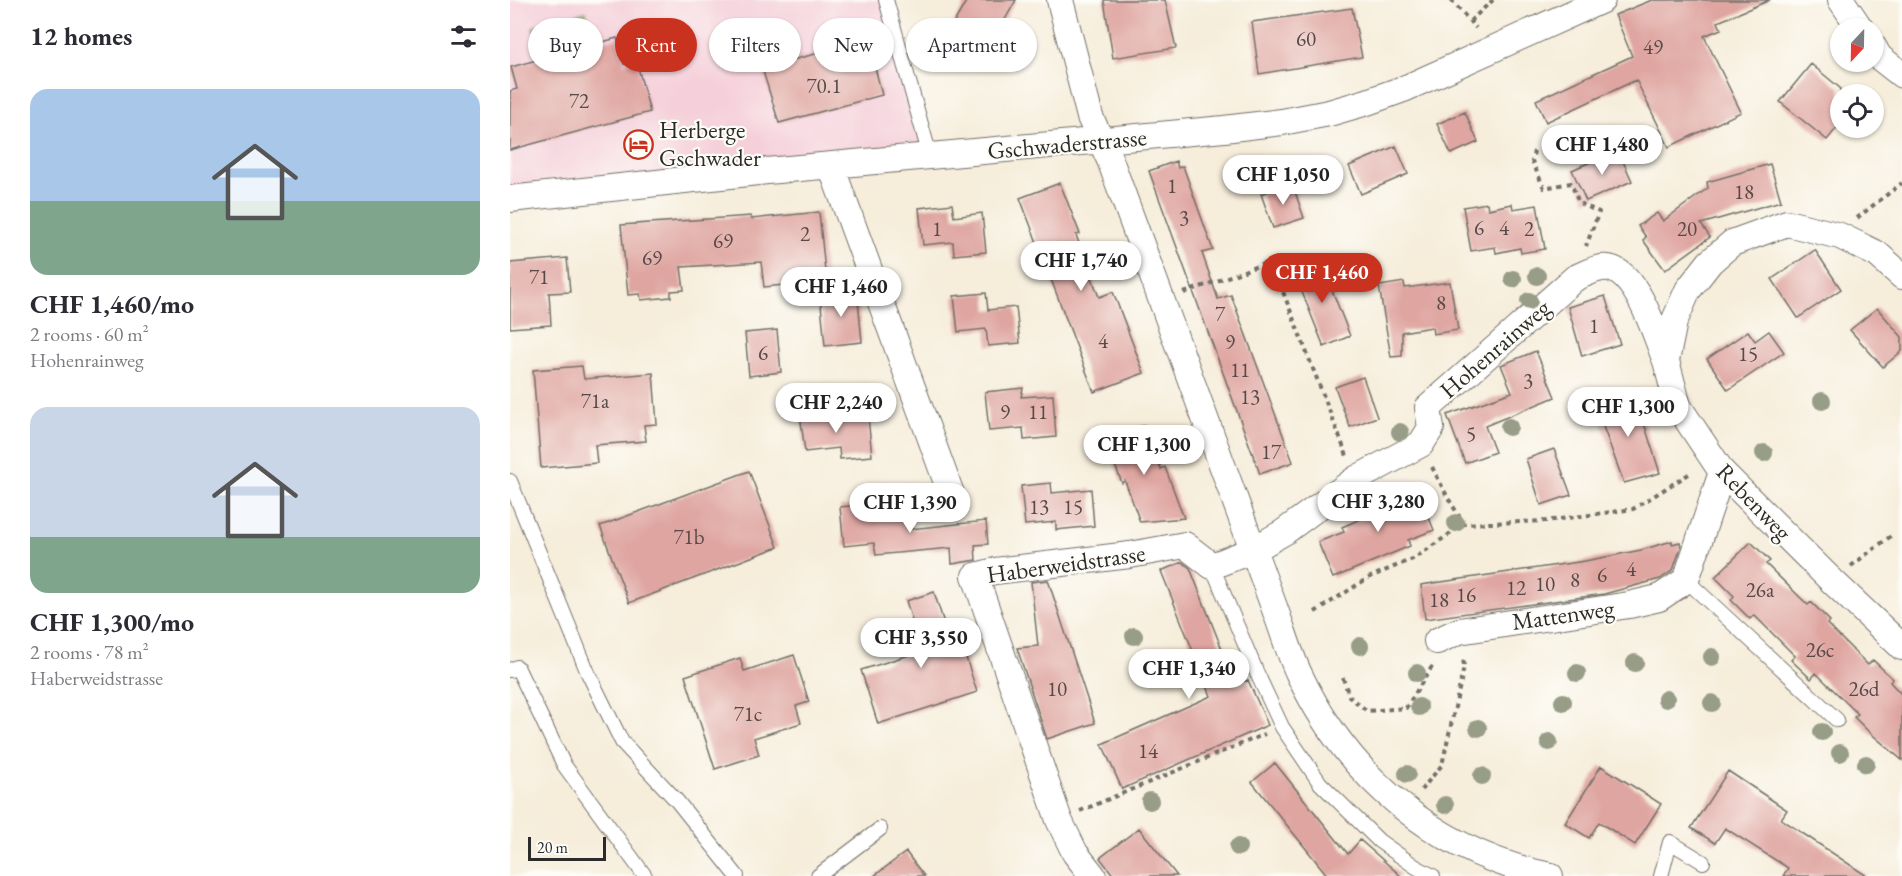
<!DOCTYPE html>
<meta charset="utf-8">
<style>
body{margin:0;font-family:"EB Garamond",serif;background:#f7f7f7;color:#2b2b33;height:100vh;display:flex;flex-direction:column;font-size:22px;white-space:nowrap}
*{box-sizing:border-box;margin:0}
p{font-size:20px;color:#7c7c81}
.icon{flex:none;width:33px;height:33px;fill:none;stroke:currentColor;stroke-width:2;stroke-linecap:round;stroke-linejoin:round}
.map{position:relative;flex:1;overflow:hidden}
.side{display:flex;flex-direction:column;background:#fff;width:510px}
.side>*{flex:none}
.top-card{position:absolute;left:18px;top:18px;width:570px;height:54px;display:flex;gap:12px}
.needle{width:39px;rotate:202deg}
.fabs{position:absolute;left:1320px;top:18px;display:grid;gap:12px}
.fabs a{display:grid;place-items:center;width:54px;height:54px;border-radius:50%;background:#fff;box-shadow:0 2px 4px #0004;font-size:30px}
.scale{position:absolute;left:18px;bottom:15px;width:78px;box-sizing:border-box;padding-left:6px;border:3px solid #2b2b2b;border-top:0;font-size:16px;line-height:21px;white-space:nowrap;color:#2b2b2b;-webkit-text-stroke:4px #fdfcf7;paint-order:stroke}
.price{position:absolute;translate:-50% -51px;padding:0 14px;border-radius:21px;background:#fff;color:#222;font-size:20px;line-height:39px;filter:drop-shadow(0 2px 3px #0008)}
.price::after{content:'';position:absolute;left:50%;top:36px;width:18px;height:14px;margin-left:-9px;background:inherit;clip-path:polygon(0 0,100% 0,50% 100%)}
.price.active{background:#c8321e;color:#fff}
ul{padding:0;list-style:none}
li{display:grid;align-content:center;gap:12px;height:318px;padding:0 30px}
li span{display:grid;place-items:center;height:186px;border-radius:18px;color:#555}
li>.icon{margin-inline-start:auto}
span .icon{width:108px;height:108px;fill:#fffc;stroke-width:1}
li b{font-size:26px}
h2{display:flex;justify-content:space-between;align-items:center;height:72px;padding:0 30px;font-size:26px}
.tag{padding:0 21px;border-radius:27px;background:#fff;box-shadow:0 2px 4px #0004;font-size:21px;line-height:54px}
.tag.active{background:#c8321e;color:#fff}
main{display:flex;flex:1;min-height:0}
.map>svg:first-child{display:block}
.built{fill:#f5cfda}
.green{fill:#9acb7a;stroke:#627b52;stroke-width:1.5}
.building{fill:#dfa5a0}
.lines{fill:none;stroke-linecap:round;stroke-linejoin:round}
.lane-casing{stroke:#726f68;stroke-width:16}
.street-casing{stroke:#726f68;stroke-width:28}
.path{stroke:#726f68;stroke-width:4;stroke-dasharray:4.5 4.5;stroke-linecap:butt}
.lane{stroke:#fff;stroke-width:14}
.street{stroke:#fff;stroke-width:26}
.tree{fill:#989d87}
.labels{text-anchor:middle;stroke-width:4.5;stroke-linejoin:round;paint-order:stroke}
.number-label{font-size:21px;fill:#584a48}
.poi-label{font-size:24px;fill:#2b2b2b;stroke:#fdfcf7;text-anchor:start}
.street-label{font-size:24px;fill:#2b2b2b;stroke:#fdfcf7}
</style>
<main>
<section class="side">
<h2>12 homes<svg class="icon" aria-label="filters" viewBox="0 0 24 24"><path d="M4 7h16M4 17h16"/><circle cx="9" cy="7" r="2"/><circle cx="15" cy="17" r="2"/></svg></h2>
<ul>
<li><span style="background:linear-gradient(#a9c7e8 60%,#7fa58c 0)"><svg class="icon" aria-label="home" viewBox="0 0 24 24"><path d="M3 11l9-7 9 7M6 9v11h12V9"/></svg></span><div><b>CHF 1,460/mo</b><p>2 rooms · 60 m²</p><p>Hohenrainweg</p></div></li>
<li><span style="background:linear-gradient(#c9d6e8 70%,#7fa58c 0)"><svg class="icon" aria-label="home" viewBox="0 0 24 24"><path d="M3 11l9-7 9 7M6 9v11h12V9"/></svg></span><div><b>CHF 1,300/mo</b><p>2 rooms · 78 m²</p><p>Haberweidstrasse</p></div></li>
</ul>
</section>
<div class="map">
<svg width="1392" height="876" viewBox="0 0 1392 876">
<rect width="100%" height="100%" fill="#fdfcf7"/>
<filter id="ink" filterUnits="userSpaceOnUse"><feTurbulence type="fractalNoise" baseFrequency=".0167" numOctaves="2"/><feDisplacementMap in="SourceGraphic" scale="12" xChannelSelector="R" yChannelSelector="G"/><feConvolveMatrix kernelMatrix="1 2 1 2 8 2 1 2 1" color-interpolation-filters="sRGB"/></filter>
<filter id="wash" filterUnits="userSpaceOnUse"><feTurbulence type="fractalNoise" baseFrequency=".008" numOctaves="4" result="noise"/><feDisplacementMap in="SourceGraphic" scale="24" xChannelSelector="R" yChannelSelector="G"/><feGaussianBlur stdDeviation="1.35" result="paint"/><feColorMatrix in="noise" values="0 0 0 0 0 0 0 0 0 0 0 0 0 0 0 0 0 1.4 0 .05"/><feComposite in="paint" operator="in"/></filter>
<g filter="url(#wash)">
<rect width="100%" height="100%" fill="#f6edda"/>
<!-- built -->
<path class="built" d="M 0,0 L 376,0 L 420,156 L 0,199 Z"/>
<!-- green -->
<path class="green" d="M 76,12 L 84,38 L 30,53 L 23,27 Z"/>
<g id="blocks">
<!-- building -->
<path class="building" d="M 457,0 L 506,0 L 488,32 L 499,39 L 483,68 L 468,60 L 467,63 L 430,72 L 450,36 L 439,31 Z
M 594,0 L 655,0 L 666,48 L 603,58 Z
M 1142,0 L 1260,0 L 1208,22 L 1211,29 L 1194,36 L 1231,112 L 1159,147 L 1126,80 L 1036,122 L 1026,100 L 1122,56 L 1105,15 Z
M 842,8 L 852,57 L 749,74 L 742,22 Z
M 107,38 L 114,64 L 126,60 L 140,112 L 0,150 L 0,91 L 7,89 L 1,67 Z
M 358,40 L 372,95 L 269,123 L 252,68 Z
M 1301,64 L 1330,88 L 1330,124 L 1317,140 L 1270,102 Z
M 955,112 L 968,142 L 941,154 L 927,124 Z
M 886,146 L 898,174 L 851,194 L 839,166 Z
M 1108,150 L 1122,181 L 1076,201 L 1062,170 Z
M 666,161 L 668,168 L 673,166 L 703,250 L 692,253 L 708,299 L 721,295 L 783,462 L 750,474 L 639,171 Z
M 1260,164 L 1271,201 L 1191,224 L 1200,237 L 1155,270 L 1133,240 L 1136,237 L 1128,226 L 1147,213 L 1153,221 L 1198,188 L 1197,182 Z
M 754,165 L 760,185 L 739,192 L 733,172 Z
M 550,183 L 570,234 L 566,235 L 589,297 L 603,292 L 634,373 L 584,392 L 510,198 Z
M 782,183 L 794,218 L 763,228 L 751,194 Z
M 977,203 L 978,209 L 1002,204 L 1003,209 L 1027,205 L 1035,249 L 1011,253 L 1010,248 L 986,253 L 985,247 L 961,251 L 953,207 Z
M 442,204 L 444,217 L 472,213 L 476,252 L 444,255 L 443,242 L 413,245 L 409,208 Z
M 309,212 L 316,281 L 254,287 L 251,262 L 171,267 L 174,290 L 161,291 L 161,297 L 131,300 L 130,294 L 118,295 L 111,225 L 241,216 L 241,219 Z
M 1305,250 L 1331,289 L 1288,318 L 1262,279 Z
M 57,258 L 60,292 L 39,293 L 41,325 L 0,328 L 0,263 Z
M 811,262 L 840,336 L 814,347 L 784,272 Z
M 894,282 L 895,288 L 940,282 L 948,330 L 923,334 L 922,327 L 892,332 L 892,356 L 881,357 L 869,286 Z
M 347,290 L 352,342 L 315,346 L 310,294 Z
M 476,293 L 478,310 L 506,307 L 510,343 L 478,346 L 476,329 L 448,332 L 444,296 Z
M 1095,296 L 1110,344 L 1072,356 L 1058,307 Z
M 1367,308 L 1392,337 L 1392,351 L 1373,367 L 1340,330 Z
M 267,330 L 271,372 L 239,376 L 235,333 Z
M 1238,331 L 1245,341 L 1259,331 L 1274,352 L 1218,390 L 1197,359 Z
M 1026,351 L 1045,397 L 975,426 L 985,452 L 955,463 L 937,415 L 1002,392 L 991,365 Z
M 72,366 L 74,379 L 143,373 L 147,424 L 134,425 L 136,441 L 85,445 L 87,463 L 31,468 L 23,370 Z
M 853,377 L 867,417 L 840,427 L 825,387 Z
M 513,388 L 511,397 L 543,395 L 546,437 L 514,440 L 513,428 L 479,431 L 475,392 Z
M 1124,392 L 1150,473 L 1114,483 L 1085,405 Z
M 325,410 L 326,420 L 358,417 L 362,456 L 330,459 L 329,448 L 295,452 L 290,414 Z
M 635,425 L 651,469 L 655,467 L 674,518 L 630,522 L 615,481 L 612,483 L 595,440 Z
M 1044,449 L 1061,495 L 1031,505 L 1016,459 Z
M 239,471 L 268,547 L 119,603 L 90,526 Z
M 541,483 L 542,493 L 581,489 L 584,526 L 546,530 L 546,522 L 515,525 L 511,486 Z
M 905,484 L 924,530 L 898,540 L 900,546 L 823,578 L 808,542 L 834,532 L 832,527 L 858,516 L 855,511 L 881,500 L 879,494 Z
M 360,504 L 361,516 L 398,513 L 400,529 L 476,521 L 478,544 L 465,545 L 466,560 L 442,564 L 441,548 L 366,555 L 364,543 L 334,546 L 330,507 Z
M 1162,541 L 1162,544 L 1170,542 L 1171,547 L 1163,570 L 1150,579 L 1094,594 L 915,619 L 911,585 L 1075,561 L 1131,550 Z
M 1241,542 L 1260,561 L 1256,564 L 1298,605 L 1301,602 L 1320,621 L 1317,624 L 1358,665 L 1363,660 L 1383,679 L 1380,682 L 1392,695 L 1392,760 L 1358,731 L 1344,717 L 1348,714 L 1306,673 L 1301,679 L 1281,660 L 1285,656 L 1244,615 L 1240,619 L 1221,600 L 1224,596 L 1205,577 Z
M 672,562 L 680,568 L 726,685 L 738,680 L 758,725 L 612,789 L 592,744 L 701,696 L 651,571 Z
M 538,580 L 585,723 L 537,739 L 507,648 L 528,646 L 521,582 Z
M 424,592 L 440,642 L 450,639 L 467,692 L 368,724 L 351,670 L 412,651 L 396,601 Z
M 284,655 L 299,702 L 286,706 L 291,723 L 244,738 L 249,755 L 205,769 L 175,676 L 230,658 L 234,671 Z
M 765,763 L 838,854 L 850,840 L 891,876 L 818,876 L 742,782 Z
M 1091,766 L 1151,804 L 1125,845 L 1089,822 L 1079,838 L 1055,823 Z
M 1218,771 L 1277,810 L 1271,819 L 1357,876 L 1273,876 L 1278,868 L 1215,828 L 1205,843 L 1181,828 Z
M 629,828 L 667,876 L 604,876 L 590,858 Z
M 396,852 L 414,876 L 364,876 Z"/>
</g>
</g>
<g filter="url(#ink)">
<use href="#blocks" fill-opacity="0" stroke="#726f68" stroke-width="1.5"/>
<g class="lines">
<defs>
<path id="lane" d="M 376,0 L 420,156
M 0,481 L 78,673 L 112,742 L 167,801 L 227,876
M 702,566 L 746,671 L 772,727 L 810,783 L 869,841 L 906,867 L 923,876
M 1176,580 L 1327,720
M 0,670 L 7,667 L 54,765 L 135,876
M 308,876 L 370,829
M 1151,876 L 1160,842 L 1193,862"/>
<path id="street" d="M 550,0 L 580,117 L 600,160 C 638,263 676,367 714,470 C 732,518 749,567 767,615 C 774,634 780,655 789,674 C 838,778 928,853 1040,876
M 1331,0 L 1350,28
M 1364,48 L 1369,57 L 1392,75
M 321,166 L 443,499
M 0,199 L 257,171 L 714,129 L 772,122 L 819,113 L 857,102 L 896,88 L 1092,0
M 1392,276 L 1367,254 L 1330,236 L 1277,223 L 1222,243 L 1200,262 L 1178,290 L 1164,322 L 1156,361 L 1168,406 L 1212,472 L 1321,580 L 1392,647
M 927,641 L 949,631 L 1119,605 L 1149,598 L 1176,580 L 1212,472
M 583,876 L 565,853 L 549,820 L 465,576 L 485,571 L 620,555 L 675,545 L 702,566 L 743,550 L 774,532 L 846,479 L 911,444 L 921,428 L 918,408 L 1065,278 C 1073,275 1083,269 1092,268 C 1126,264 1146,337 1156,361"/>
</defs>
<!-- lane casing -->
<use href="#lane" class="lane-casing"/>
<!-- street casing -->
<use href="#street" class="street-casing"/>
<!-- path -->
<path class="path" d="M 941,0 L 966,28
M 960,21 L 983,0
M 1024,151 L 1022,161 L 1034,188 L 1061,183 L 1069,203 L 1089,212 L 1076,246
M 1347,218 L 1392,183
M 674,293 L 761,261 L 837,456
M 922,467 L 938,498 L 954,524
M 1341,566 L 1381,536
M 805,612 L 858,578 L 905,558 L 954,524 L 1036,521 L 1123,509 L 1182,472
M 833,678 L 839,696 L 857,711 L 896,708 L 923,665
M 911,790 L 932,765 L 954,667 L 953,658
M 570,811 L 755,734"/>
<!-- lane -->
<use href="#lane" class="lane"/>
<!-- street -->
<use href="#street" class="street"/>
</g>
<!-- trees -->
<g class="tree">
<circle cx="1027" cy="276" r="9"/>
<circle cx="1003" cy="279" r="9"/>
<circle cx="1019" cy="301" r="9"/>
<circle cx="1312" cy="401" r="9"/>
<circle cx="999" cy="427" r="9"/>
<circle cx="890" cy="432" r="9"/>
<circle cx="1254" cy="453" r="9"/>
<circle cx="946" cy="523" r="9"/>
<circle cx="624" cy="636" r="9"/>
<circle cx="850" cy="646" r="9"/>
<circle cx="1202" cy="657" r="9"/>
<circle cx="1125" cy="663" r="9"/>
<circle cx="907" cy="673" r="9"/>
<circle cx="1067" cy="673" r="9"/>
<circle cx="1156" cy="699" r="9"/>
<circle cx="1053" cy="702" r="9"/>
<circle cx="1202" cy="703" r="9"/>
<circle cx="909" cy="707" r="9"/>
<circle cx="968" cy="728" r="9"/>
<circle cx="1312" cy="732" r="9"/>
<circle cx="1039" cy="742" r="9"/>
<circle cx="1330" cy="753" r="9"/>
<circle cx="1356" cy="764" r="9"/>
<circle cx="897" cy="774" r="9"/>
<circle cx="972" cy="776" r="9"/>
<circle cx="640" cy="801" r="9"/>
<circle cx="935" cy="805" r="9"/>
<circle cx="728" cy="847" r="9"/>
</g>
</g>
<!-- icons -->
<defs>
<symbol id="hotel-ring" viewBox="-11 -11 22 22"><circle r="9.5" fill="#fdfcf7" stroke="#c8321e" stroke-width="1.5"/><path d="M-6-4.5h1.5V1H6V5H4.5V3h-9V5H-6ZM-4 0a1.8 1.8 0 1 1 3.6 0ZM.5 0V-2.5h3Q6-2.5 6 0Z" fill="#c8321e"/></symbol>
</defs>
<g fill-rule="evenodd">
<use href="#hotel-ring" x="112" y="128" width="33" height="33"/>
</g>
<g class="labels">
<!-- number labels -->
<g class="number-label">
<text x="796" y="46">60</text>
<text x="1143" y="54">49</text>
<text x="314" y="93">70.1</text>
<text x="69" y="108">72</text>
<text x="662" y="193">1</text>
<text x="1234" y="199">18</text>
<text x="674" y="225">3</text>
<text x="969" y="235">6</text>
<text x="994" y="235">4</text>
<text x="427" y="236">1</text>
<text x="1019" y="236">2</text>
<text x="1177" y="236">20</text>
<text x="295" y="241">2</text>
<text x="213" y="248">69</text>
<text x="142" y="265">69</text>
<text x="29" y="284">71</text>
<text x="931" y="310">8</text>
<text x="710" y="321">7</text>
<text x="1084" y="333">1</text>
<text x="593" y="348">4</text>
<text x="720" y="349">9</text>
<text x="253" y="360">6</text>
<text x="1238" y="361">15</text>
<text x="730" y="377">11</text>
<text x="1018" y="388">3</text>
<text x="740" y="404">13</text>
<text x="85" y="408">71a</text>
<text x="495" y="419">9</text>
<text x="528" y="419">11</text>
<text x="961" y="441">5</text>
<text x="761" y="459">17</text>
<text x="529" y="514">13</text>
<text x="563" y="514">15</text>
<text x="179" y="544">71b</text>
<text x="1121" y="576">4</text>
<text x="1092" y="582">6</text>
<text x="1065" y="587">8</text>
<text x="1035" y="591">10</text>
<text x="1006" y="595">12</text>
<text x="1250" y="597">26a</text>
<text x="956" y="602">16</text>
<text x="929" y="607">18</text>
<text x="1310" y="657">26c</text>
<text x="547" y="696">10</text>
<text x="1354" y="696">26d</text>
<text x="238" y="721">71c</text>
<text x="638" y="758">14</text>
</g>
<!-- poi labels -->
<g class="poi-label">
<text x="149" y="138">Herberge<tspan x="149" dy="28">Gschwader</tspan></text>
</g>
<!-- street labels -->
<g class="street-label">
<text transform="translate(557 144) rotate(-5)" y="8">Gschwaderstrasse</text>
<text transform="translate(985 349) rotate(-41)" y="8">Hohenrainweg</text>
<text transform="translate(1244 502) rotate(46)" y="8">Rebenweg</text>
<text transform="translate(556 564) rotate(-8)" y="8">Haberweidstrasse</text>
<text transform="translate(1053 615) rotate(-8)" y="8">Mattenweg</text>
</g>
</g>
</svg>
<div class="fabs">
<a><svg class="needle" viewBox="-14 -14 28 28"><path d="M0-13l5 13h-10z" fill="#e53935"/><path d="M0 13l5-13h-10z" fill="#7c7c81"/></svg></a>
<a><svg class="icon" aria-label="locate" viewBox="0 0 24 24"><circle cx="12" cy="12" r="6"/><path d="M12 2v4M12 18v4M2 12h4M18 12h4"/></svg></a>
</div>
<div class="scale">20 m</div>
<b class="price" style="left:1092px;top:176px">CHF 1,480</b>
<b class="price" style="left:773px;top:206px">CHF 1,050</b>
<b class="price" style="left:571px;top:292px">CHF 1,740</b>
<b class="price active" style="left:812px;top:304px">CHF 1,460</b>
<b class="price" style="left:331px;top:318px">CHF 1,460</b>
<b class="price" style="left:326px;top:434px">CHF 2,240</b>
<b class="price" style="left:1118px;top:438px">CHF 1,300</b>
<b class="price" style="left:634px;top:476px">CHF 1,300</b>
<b class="price" style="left:868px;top:533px">CHF 3,280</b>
<b class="price" style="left:400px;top:534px">CHF 1,390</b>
<b class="price" style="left:411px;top:669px">CHF 3,550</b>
<b class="price" style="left:679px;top:700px">CHF 1,340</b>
<div class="top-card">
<a class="tag">Buy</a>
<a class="tag active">Rent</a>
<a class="tag">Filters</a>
<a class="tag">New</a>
<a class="tag">Apartment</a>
</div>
</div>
</main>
